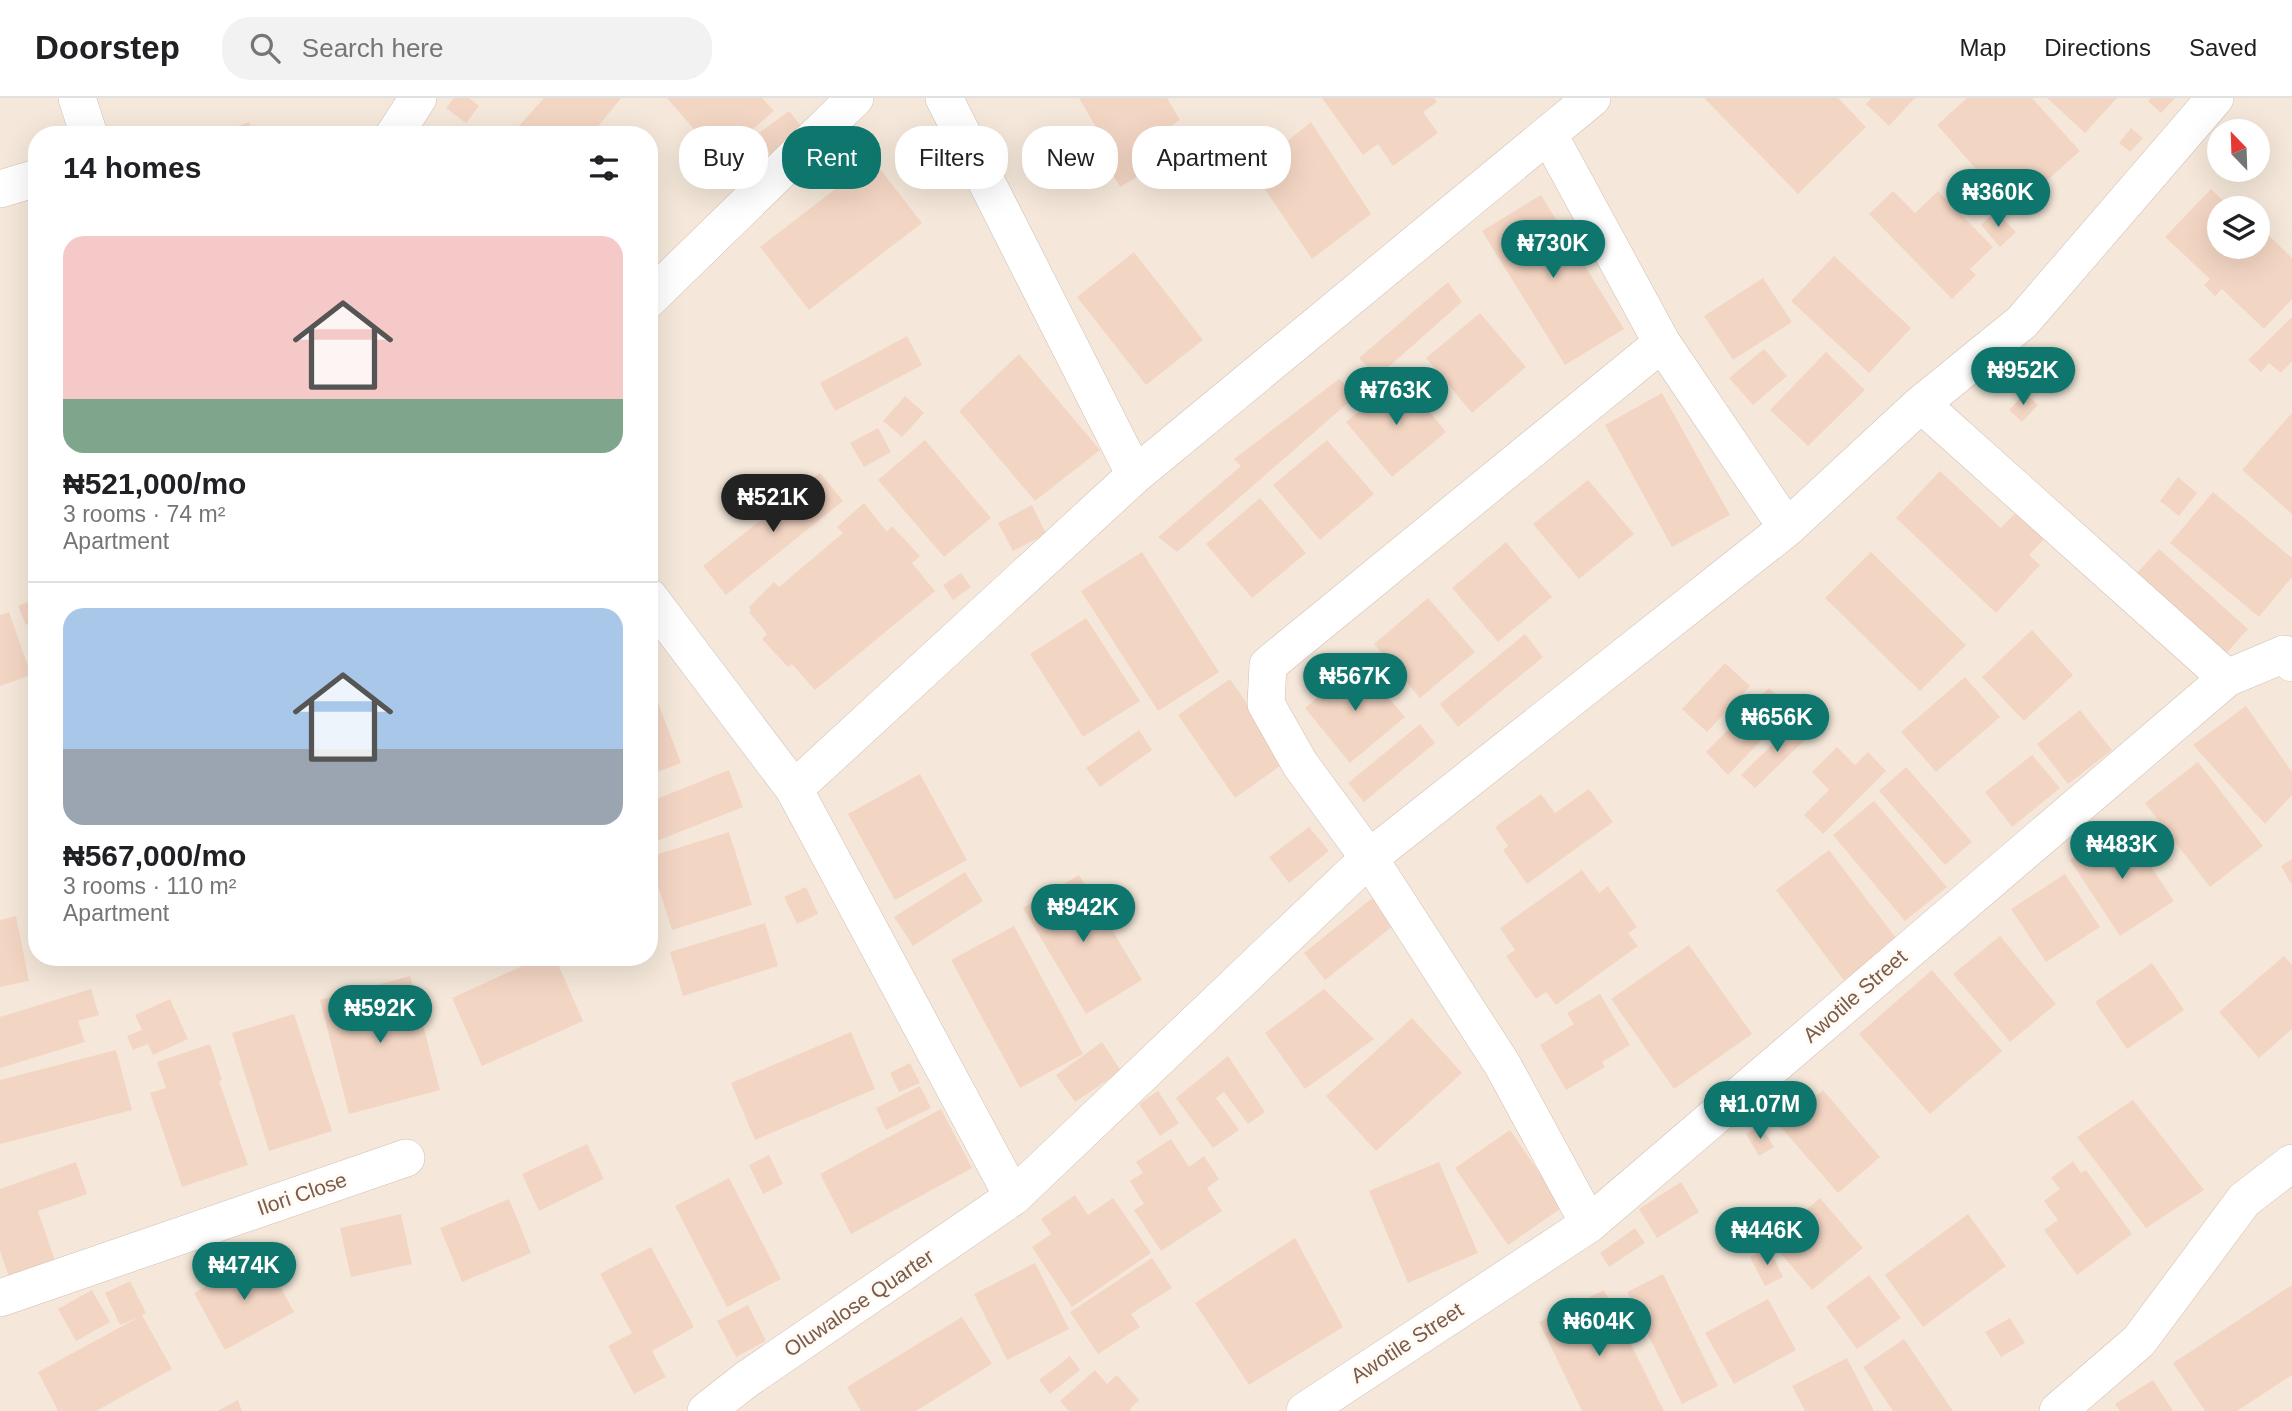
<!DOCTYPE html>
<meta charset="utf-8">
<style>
body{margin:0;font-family:Arial,sans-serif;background:#f2f2f2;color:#202124;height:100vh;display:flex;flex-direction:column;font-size:26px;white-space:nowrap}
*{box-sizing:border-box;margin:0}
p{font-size:23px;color:#757577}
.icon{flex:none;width:38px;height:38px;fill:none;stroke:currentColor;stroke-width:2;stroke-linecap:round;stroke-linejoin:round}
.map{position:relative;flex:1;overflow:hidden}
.drawer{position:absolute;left:28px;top:28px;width:630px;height:840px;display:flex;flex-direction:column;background:#fff;border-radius:28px;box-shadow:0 7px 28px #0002}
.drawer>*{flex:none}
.top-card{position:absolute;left:679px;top:28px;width:665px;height:63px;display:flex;gap:14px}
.needle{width:46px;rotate:337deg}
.fabs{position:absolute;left:2207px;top:21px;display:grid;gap:14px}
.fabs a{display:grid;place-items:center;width:63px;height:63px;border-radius:50%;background:#fff;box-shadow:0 7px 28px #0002;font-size:35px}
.price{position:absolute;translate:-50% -60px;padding:0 16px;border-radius:24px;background:#0f766e;color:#fff;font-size:23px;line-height:46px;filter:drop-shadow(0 2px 4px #0008)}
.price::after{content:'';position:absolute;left:50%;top:42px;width:21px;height:16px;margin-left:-10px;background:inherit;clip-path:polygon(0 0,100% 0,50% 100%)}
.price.current{background:#222;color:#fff}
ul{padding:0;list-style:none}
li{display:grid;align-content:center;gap:14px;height:371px;padding:0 35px}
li+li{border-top:2px solid #e0e0e0}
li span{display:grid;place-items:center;height:217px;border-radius:21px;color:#555}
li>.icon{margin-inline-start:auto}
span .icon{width:126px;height:126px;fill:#fffc;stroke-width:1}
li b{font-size:30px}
h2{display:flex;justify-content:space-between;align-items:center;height:84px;padding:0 35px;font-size:30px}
.pill{padding:0 24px;border-radius:28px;background:#fff;box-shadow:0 7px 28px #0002;font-size:24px;line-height:63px}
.pill.current{background:#0f766e;color:#fff}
header{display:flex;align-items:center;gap:42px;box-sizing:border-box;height:98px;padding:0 35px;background:#fff;border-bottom:2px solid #e0e0e0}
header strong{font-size:33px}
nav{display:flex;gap:38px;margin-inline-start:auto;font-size:24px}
.search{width:490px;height:63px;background:#f2f2f2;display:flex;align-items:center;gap:18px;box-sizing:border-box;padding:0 24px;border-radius:28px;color:#757577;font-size:26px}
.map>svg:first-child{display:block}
.residential{fill:#f5e8da;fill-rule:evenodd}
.building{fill:#f3d5c3}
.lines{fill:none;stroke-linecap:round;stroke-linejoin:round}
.minor-casing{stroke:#d1beb0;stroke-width:38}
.minor{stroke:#fff;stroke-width:37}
.labels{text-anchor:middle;stroke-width:6;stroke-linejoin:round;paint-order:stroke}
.street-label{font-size:21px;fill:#7a5c4d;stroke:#fffaf3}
</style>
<header>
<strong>Doorstep</strong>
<div class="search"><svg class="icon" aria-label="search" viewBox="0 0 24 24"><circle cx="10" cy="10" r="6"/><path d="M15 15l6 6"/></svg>Search here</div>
<nav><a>Map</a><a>Directions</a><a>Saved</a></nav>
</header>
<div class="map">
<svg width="2292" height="1313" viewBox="0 0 2292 1313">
<rect width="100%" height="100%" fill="#fdf6ec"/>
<!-- residential -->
<path class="residential" d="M 0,0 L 2292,0 L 2292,1313 L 0,1313 ZM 2219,33 L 2258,33 L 2258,72 L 2219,72 ZM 37,37 L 649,37 L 649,859 L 37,859 ZM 2219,110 L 2258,110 L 2258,149 L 2219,149 Z"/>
<!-- building -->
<path class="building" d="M 454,0 L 469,0 L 479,8 L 466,25 L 446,10 Z
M 544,0 L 621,0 L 591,37 L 511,37 Z
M 667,0 L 762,0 L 774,13 L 719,60 Z
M 1079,0 L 1167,0 L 1180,22 L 1149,41 L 1162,64 L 1120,89 L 1102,58 L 1110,53 Z
M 1322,0 L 1434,0 L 1437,4 L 1423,14 L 1438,35 L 1393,68 L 1378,46 L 1363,57 Z
M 1704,0 L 1838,0 L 1866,29 L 1798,96 Z
M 1871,0 L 1915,0 L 1889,28 L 1866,6 Z
M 1967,0 L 2032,0 L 2080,53 L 2013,113 L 1937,27 Z
M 2047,0 L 2117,0 L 2085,35 Z
M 2151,0 L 2175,0 L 2161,15 L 2148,3 Z
M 789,13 L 807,36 L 774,61 L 756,37 Z
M 249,24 L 253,37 L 216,37 Z
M 1311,24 L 1371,116 L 1312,161 L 1252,72 Z
M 2131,30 L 2143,40 L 2130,54 L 2119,45 Z
M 873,62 L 922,125 L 809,212 L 760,149 Z
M 2211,91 L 2231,110 L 2219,110 L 2219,149 L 2258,149 L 2258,127 L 2292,160 L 2292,201 L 2264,231 L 2222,191 L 2215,198 L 2204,187 L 2210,181 L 2165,139 Z
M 1893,93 L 1915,115 L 1938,93 L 1993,149 L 1970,171 L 1976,177 L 1952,201 L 1869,116 Z
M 1541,97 L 1624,231 L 1565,267 L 1482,133 Z
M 1996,113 L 2016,134 L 2000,149 L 1981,127 Z
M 1134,154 L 1203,242 L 1146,287 L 1077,199 Z
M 1834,158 L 1911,230 L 1869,275 L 1791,203 Z
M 1763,180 L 1792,224 L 1733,262 L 1704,218 Z
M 1448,184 L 1462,204 L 1377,279 L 1359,260 Z
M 1480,215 L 1526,269 L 1472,315 L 1426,260 Z
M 2292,219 L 2292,263 L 2281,275 L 2269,265 L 2261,274 L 2248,262 Z
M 907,238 L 922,267 L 835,313 L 820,285 Z
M 1764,251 L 1787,278 L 1753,307 L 1729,280 Z
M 1826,254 L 1865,292 L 1808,348 L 1770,312 Z
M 1019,256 L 1100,352 L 1035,403 L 959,313 Z
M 1401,279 L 1446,334 L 1392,379 L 1346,324 Z
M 1339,281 L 1357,297 L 1177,454 L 1158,439 L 1241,368 L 1234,361 Z
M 1662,295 L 1730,417 L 1672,449 L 1605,327 Z
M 2025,295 L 2038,307 L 2022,324 L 2009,312 Z
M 905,298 L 924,315 L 902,339 L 883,323 Z
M 2292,315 L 2292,416 L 2242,372 Z
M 878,330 L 891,354 L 864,369 L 850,345 Z
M 925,342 L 991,420 L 944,459 L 878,382 Z
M 1327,342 L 1374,396 L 1320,442 L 1273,387 Z
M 1940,373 L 2001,430 L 2017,413 L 2045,440 L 2029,457 L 2040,467 L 1996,515 L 1896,420 Z
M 820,375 L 843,403 L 726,497 L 703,468 Z
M 2178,379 L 2197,395 L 2179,418 L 2160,403 Z
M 1588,382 L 1634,436 L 1579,481 L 1533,426 Z
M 2213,394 L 2292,460 L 2292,479 L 2259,519 L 2170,445 Z
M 1260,400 L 1306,455 L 1252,500 L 1206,446 Z
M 864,405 L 887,434 L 892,428 L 920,458 L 912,465 L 935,493 L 815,592 L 792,566 L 788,569 L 762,541 L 767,536 L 749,514 L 751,512 L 749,509 L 774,484 L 779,489 L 843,435 L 837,429 Z
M 1032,407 L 1046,436 L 1013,453 L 998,425 Z
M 1506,444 L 1552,499 L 1498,544 L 1452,490 Z
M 2159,451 L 2248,531 L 2222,560 L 2133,479 Z
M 1142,454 L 1219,574 L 1158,613 L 1081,493 Z
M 1871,454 L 1966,547 L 1920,593 L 1825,500 Z
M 961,475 L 971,489 L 953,502 L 943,487 Z
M 37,500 L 37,522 L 26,527 L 18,508 Z
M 1428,500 L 1475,554 L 1420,600 L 1374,546 Z
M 9,514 L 31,577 L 0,588 L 0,517 Z
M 1086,520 L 1140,603 L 1083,639 L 1030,556 Z
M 2032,532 L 2073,577 L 2024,623 L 1982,579 Z
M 1525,536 L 1543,559 L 1458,629 L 1440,606 Z
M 1359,565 L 1405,619 L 1350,665 L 1305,610 Z
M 1725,565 L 1750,588 L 1707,634 L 1682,611 Z
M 1965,579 L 2000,619 L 1936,674 L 1901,634 Z
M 649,581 L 681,665 L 649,677 Z
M 1230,581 L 1287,663 L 1235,700 L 1178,617 Z
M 1769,590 L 1791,611 L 1728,677 L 1706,654 Z
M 2246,608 L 2292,674 L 2292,697 L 2265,726 L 2193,647 Z
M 2080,612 L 2112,652 L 2068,686 L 2037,646 Z
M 1799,621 L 1812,635 L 1755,690 L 1741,677 Z
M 1420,626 L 1435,645 L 1364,704 L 1348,685 Z
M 1139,632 L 1152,652 L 1100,689 L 1086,670 Z
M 1837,649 L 1855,667 L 1868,654 L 1886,673 L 1823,736 L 1804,717 L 1829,692 L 1812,674 Z
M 2032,657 L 2060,690 L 2012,729 L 1985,694 Z
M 2198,664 L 2263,748 L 2210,789 L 2145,705 Z
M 1906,669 L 1972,744 L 1945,767 L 1879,693 Z
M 729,672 L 743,709 L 649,746 L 649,704 Z
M 920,676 L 967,762 L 895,802 L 848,716 Z
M 1589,691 L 1613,724 L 1527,786 L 1503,752 L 1508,748 L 1495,729 L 1541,696 L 1555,715 Z
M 1874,703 L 1947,789 L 1905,823 L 1833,737 Z
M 2123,727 L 2174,803 L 2120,838 L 2070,762 Z
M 1309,729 L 1329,753 L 1289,785 L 1269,759 Z
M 729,734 L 752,807 L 672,832 L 649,759 Z
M 1829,752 L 1899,844 L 1846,885 L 1776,792 Z
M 2292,761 L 2292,787 L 2281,768 Z
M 1582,772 L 1599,795 L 1608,788 L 1637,829 L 1628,835 L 1638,848 L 1556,907 L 1546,894 L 1536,901 L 1506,858 L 1515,852 L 1500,830 Z
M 965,774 L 983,803 L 913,848 L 894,819 Z
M 2065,776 L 2100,829 L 2046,864 L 2011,811 Z
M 1079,777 L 1142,882 L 1086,916 L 1023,810 Z
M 806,789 L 818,816 L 797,826 L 784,799 Z
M 1376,797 L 1398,824 L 1325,882 L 1304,855 Z
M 16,818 L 29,883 L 0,889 L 0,822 Z
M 765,825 L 778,868 L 683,898 L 670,854 Z
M 1014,828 L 1083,956 L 1020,990 L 951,862 Z
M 2000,838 L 2056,906 L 2010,944 L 1953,876 Z
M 1689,847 L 1752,936 L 1674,991 L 1611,901 Z
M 2284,858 L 2292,867 L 2292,931 L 2259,960 L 2219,914 Z
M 542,859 L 555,859 L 583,923 L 482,968 L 452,900 Z
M 2152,865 L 2184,912 L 2127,951 L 2095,904 Z
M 1932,872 L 2002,953 L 1930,1016 L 1859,936 Z
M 410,878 L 440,992 L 349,1016 L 320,902 Z
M 91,891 L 99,917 L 78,923 L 85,944 L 0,970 L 0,919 Z
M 1324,891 L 1374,941 L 1305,991 L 1265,935 Z
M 1600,896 L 1630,947 L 1602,964 L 1605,969 L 1566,992 L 1540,947 L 1574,926 L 1567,915 Z
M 170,901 L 188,941 L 153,957 L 148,946 L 133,952 L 127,938 L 142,932 L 135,917 Z
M 294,916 L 332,1033 L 269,1053 L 232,935 Z
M 1412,920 L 1462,975 L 1376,1053 L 1326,998 Z
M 851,934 L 875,991 L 755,1042 L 731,985 Z
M 1102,944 L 1121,973 L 1075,1004 L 1056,977 Z
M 210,946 L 222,982 L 219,983 L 248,1067 L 182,1089 L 150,995 L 166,990 L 157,964 Z
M 116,952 L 132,1012 L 0,1046 L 0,982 Z
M 1228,958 L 1265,1014 L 1248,1026 L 1224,994 L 1216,1000 L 1239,1032 L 1213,1050 L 1176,1000 Z
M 910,965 L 920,985 L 899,994 L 890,975 Z
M 920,988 L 931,1010 L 886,1032 L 876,1010 Z
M 1823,992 L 1880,1059 L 1838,1095 L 1780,1028 Z
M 1158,993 L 1179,1025 L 1160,1038 L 1139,1006 Z
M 2133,1002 L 2204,1092 L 2146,1130 L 2077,1039 Z
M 941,1011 L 972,1070 L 851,1136 L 820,1076 Z
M 1760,1027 L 1774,1049 L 1759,1058 L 1746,1036 Z
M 1510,1032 L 1563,1109 L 1508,1147 L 1455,1070 Z
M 1171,1041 L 1189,1069 L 1204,1058 L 1219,1081 L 1207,1090 L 1222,1113 L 1161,1153 L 1134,1112 L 1144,1106 L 1130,1083 L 1143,1075 L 1136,1064 Z
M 587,1046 L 604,1081 L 539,1113 L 522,1076 Z
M 769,1057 L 783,1086 L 763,1096 L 749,1067 Z
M 2073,1063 L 2081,1075 L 2086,1072 L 2132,1136 L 2077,1177 L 2044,1132 L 2058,1122 L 2044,1103 L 2060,1091 L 2051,1080 Z
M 76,1064 L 87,1096 L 38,1113 L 55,1163 L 9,1179 L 0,1153 L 0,1091 Z
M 1439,1064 L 1478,1155 L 1408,1185 L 1369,1093 Z
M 729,1080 L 781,1181 L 727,1209 L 675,1108 Z
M 1681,1084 L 1699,1114 L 1657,1140 L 1639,1111 Z
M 1075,1097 L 1088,1117 L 1113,1100 L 1151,1155 L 1072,1209 L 1032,1149 L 1051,1136 L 1041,1121 Z
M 1820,1100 L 1863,1150 L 1812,1192 L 1770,1143 Z
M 509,1101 L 531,1155 L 462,1184 L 440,1130 Z
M 401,1116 L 412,1166 L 351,1179 L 340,1130 Z
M 1968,1116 L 2006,1168 L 1923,1229 L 1885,1177 Z
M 1635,1130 L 1645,1145 L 1609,1169 L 1600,1155 Z
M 1295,1140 L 1343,1229 L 1249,1287 L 1195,1205 Z
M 651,1149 L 694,1229 L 652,1253 L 666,1279 L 634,1296 L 608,1248 L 632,1235 L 600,1176 Z
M 1769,1150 L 1783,1179 L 1765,1188 L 1750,1159 Z
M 263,1157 L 294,1214 L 225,1252 L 194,1195 Z
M 1152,1160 L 1172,1190 L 1131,1216 L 1140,1229 L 1098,1256 L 1070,1214 Z
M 1035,1165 L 1069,1231 L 1007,1262 L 974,1196 Z
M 1663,1176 L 1718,1288 L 1682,1306 L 1627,1194 Z
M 1869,1177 L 1901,1220 L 1857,1251 L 1826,1209 Z
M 130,1183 L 146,1215 L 142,1217 L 172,1271 L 96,1313 L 58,1313 L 38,1274 L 139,1219 L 120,1227 L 105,1195 Z
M 2292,1187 L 2292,1277 L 2237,1313 L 2205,1313 L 2173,1265 Z
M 92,1192 L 110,1224 L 76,1243 L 58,1211 Z
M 1604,1192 L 1664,1313 L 1582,1313 L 1539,1224 Z
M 1768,1201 L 1796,1252 L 1734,1286 L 1705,1235 Z
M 748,1207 L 766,1243 L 736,1259 L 717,1223 Z
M 962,1219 L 992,1266 L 916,1313 L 861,1313 L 847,1289 Z
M 2010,1220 L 2025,1245 L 2001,1259 L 1985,1234 Z
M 1904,1241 L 1953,1313 L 1893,1313 L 1863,1269 Z
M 1070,1258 L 1080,1272 L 1050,1296 L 1039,1282 Z
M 1847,1260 L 1874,1313 L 1805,1313 L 1792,1288 Z
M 1095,1272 L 1107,1286 L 1117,1277 L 1139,1302 L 1130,1311 L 1131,1313 L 1069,1313 L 1060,1303 Z
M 2153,1282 L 2173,1313 L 2120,1313 L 2115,1306 Z
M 238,1302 L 242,1313 L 217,1313 Z"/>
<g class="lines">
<defs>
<path id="minor" d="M 77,0 L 89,37
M 944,0 L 1135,377
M 394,37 L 418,0
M 1549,37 L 1662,245 L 1787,430
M 0,91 L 37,80
M 649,201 L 855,0
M 1921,306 L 2227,580
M 649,499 L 794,691 L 1013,1099
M 794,691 L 1135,377 L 1592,0
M 1589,1126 L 1502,966 L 1369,760 L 1300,666 L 1266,606 L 1268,567 L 1662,245
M 0,1200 L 406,1060
M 706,1313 L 747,1281 L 1013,1099 L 1369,760 L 1787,430 L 1921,306 L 2022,224 L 2215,0
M 1305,1313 L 1589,1126 L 2227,580 L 2284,556 L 2292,565
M 2058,1313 L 2139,1243 L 2244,1102 L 2292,1065"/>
</defs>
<!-- minor casing -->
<use href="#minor" class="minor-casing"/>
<!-- minor -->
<use href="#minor" class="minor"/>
</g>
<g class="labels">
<!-- street labels -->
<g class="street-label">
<text transform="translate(1855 898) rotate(-41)" y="7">Awotile Street</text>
<text transform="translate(302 1096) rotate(-19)" y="7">Ilori Close</text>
<text transform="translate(859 1205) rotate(-34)" y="7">Oluwalose Quarter</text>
<text transform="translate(1407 1245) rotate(-33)" y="7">Awotile Street</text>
</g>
</g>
</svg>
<div class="fabs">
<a><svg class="needle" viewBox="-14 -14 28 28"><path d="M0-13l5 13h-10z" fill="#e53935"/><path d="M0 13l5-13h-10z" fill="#757577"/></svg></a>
<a><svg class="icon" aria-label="layers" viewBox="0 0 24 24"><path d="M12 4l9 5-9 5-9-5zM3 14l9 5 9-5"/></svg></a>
</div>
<b class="price" style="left:1998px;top:131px">₦360K</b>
<b class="price" style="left:1553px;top:182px">₦730K</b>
<b class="price" style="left:2023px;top:309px">₦952K</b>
<b class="price" style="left:1396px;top:329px">₦763K</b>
<b class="price current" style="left:773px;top:436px">₦521K</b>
<b class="price" style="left:1355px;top:615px">₦567K</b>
<b class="price" style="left:1777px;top:656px">₦656K</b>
<b class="price" style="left:2122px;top:783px">₦483K</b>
<b class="price" style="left:1083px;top:846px">₦942K</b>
<b class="price" style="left:380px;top:947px">₦592K</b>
<b class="price" style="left:1760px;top:1043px">₦1.07M</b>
<b class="price" style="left:1767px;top:1169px">₦446K</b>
<b class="price" style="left:244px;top:1204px">₦474K</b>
<b class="price" style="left:1599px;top:1260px">₦604K</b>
<div class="top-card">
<a class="pill">Buy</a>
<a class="pill current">Rent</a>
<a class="pill">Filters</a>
<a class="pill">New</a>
<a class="pill">Apartment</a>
</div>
<section class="drawer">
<h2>14 homes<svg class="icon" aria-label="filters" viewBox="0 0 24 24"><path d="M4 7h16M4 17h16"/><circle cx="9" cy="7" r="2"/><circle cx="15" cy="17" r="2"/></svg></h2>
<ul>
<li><span style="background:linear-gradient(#f6c9c9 75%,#7fa58c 0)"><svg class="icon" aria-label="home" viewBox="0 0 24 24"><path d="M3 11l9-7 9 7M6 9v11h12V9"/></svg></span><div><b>₦521,000/mo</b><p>3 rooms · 74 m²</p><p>Apartment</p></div></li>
<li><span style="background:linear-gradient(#a9c7e8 65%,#9aa5b1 0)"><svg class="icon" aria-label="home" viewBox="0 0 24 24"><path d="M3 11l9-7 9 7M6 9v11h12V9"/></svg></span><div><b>₦567,000/mo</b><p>3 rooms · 110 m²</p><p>Apartment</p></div></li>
</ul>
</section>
</div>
